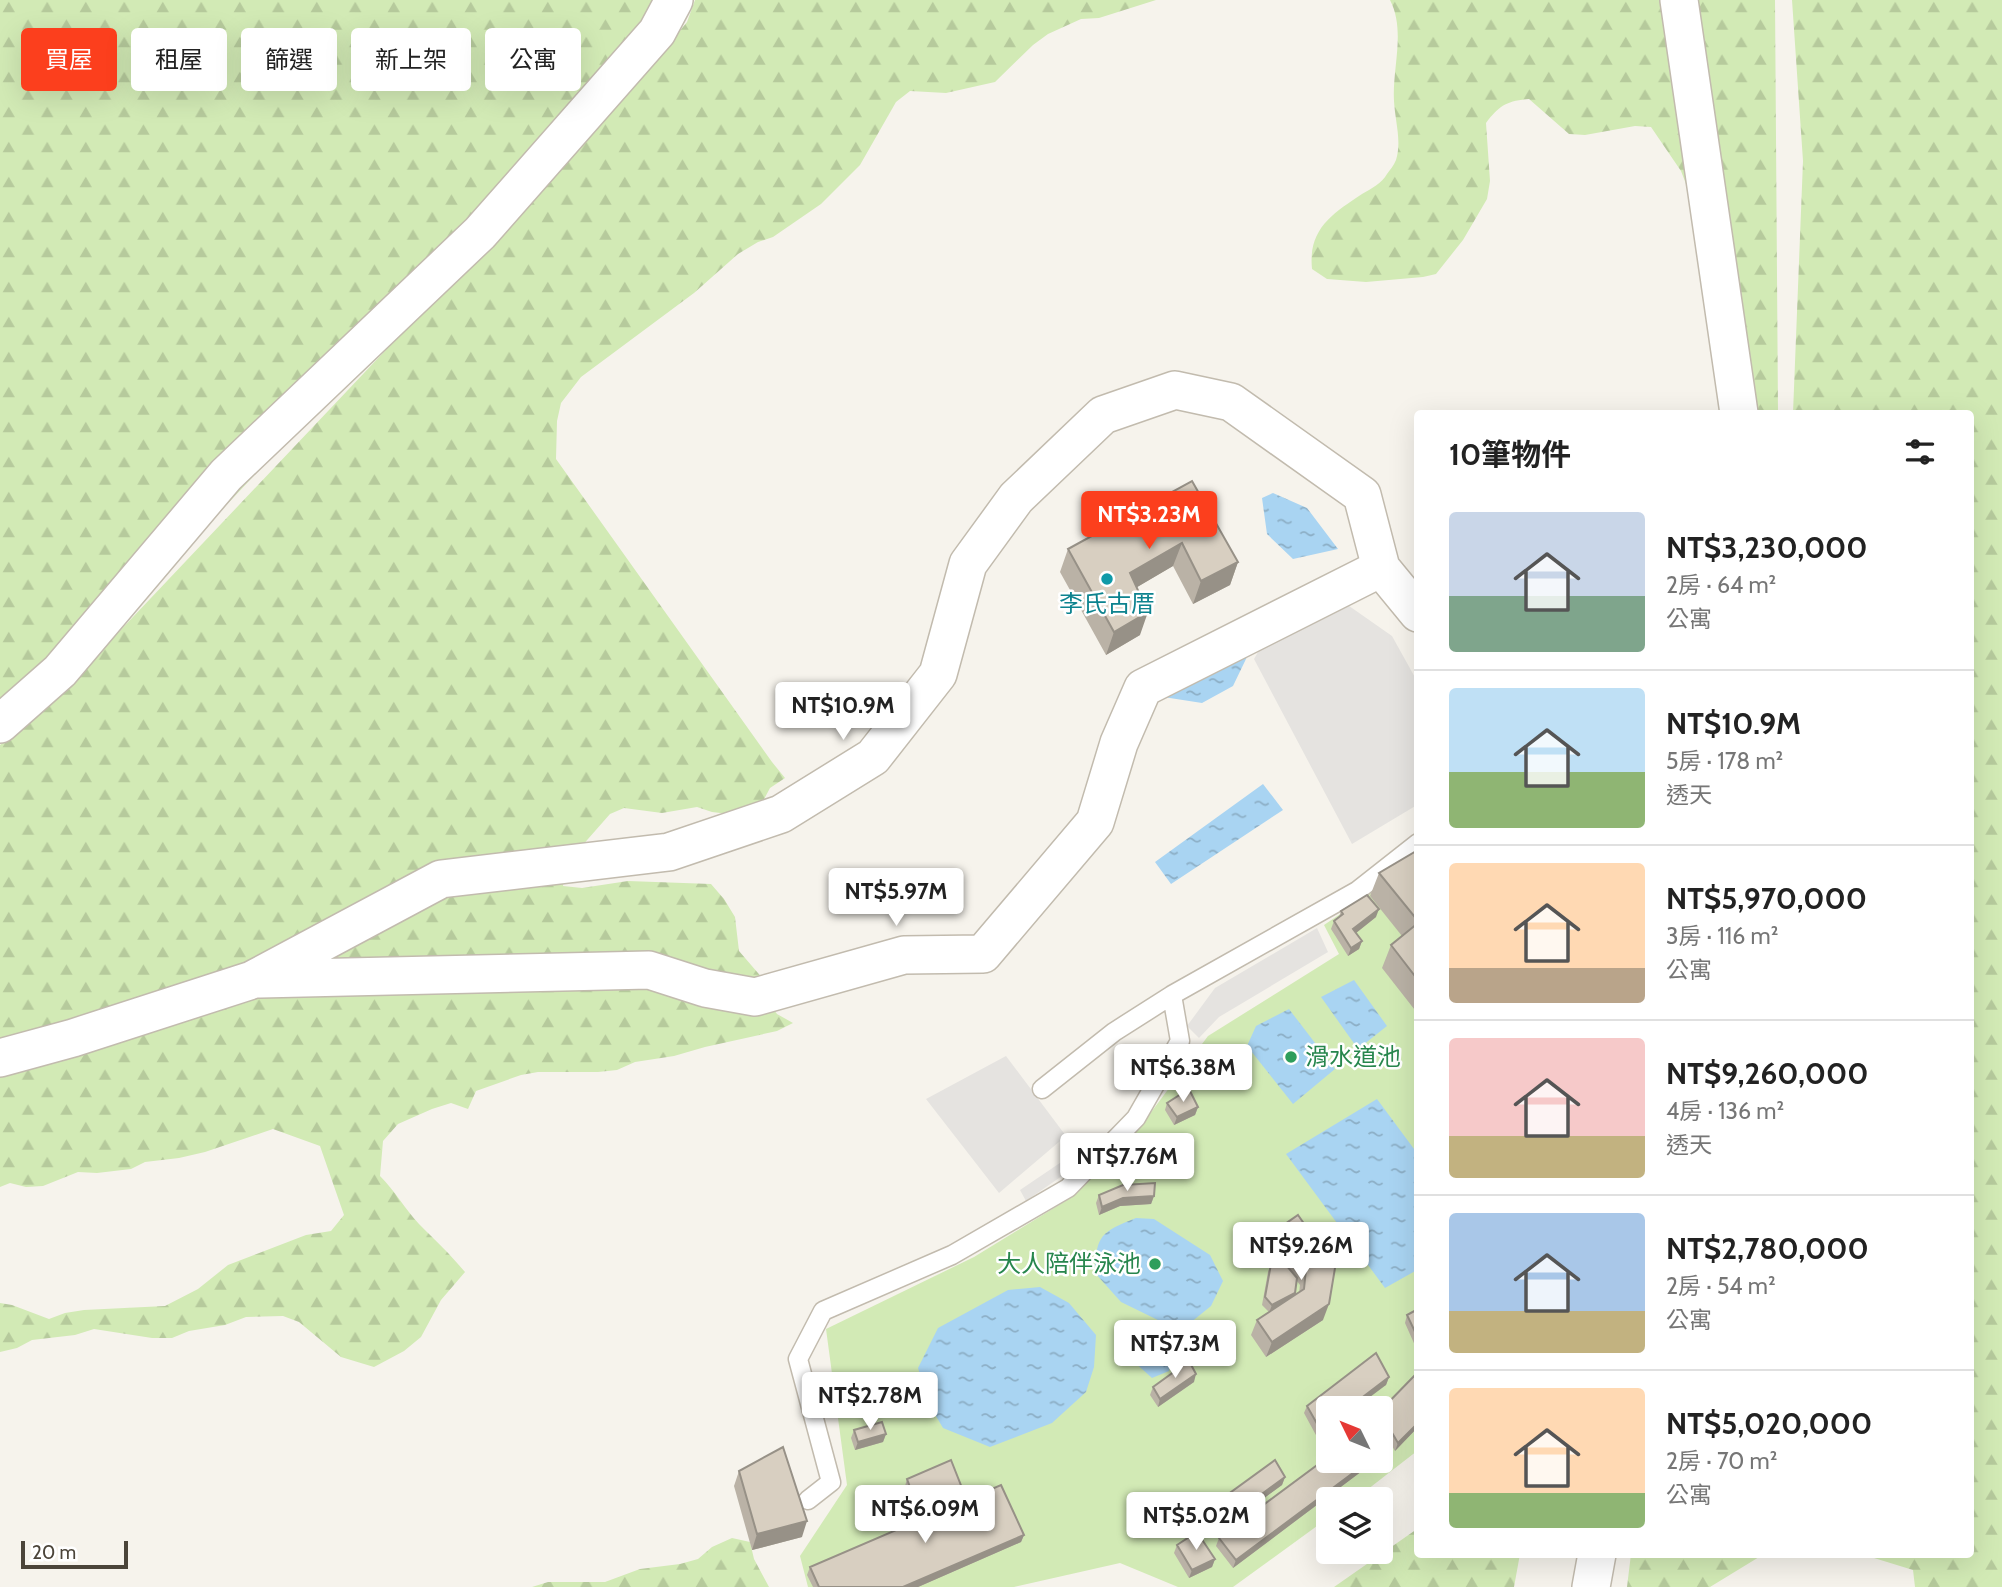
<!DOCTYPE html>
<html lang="zh-TW">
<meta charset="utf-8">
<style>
body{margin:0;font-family:Cabin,"Noto Sans TC",sans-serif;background:#f6f6f6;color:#222;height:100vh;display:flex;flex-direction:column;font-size:26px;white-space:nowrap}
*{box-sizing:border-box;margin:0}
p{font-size:23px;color:#767676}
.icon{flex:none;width:38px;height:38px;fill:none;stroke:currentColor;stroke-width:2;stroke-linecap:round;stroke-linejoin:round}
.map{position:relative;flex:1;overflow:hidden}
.panel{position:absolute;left:1414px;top:410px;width:560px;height:1148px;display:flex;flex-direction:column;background:#fff;border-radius:7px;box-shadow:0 7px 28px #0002}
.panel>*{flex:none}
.hud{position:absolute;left:21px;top:28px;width:665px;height:63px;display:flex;gap:14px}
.needle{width:46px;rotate:313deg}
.buttons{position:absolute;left:1316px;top:1396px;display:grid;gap:14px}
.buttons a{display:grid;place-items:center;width:77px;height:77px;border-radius:7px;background:#fff;box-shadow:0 7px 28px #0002;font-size:35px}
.scale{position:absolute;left:21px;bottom:18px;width:107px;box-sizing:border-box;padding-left:7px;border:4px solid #4b4439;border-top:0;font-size:19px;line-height:24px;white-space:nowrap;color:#4b4439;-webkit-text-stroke:5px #fff;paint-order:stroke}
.price{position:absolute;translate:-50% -60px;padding:0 16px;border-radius:7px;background:#fff;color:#222;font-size:23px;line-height:46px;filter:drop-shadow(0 2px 4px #0008)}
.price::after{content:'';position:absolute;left:50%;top:42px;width:21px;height:16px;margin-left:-10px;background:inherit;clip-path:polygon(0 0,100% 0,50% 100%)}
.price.current{background:#fc3f1d;color:#fff}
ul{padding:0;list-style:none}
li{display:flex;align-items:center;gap:21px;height:175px;padding:0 35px}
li+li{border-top:2px solid #e0e0e0}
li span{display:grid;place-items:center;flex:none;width:196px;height:140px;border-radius:7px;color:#555}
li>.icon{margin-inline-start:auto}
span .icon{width:84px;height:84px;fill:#fffc;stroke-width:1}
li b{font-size:30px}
h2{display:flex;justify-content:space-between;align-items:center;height:84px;padding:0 35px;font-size:30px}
.tag{padding:0 24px;border-radius:7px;background:#fff;box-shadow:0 7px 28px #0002;font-size:24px;line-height:63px}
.tag.current{background:#fc3f1d;color:#fff}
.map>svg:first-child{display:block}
.forest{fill:url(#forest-firs)}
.park{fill:#d2eab5;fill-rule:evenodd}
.parking{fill:#e5e3e0}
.water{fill:url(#water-ripples)}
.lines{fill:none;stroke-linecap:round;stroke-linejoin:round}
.lane-casing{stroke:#c2bbae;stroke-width:21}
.street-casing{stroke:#c2bbae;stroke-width:40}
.lane{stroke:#fff;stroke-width:18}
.street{stroke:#fff;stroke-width:37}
.wall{fill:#bab2a6;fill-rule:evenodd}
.shaded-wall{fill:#979187}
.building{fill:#d8cfc1;stroke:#979187;stroke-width:2}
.culture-dot{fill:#0f9aa8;stroke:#fff;stroke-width:2.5}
.leisure-dot{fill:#2e9e5b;stroke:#fff;stroke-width:2.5}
.labels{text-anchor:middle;stroke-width:5;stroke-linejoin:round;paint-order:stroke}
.culture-label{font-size:24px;fill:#0d838f;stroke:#fff}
.leisure-label{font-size:24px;fill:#27864d;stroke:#fff;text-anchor:start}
</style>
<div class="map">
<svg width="2002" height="1587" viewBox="0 0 2002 1587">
<defs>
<pattern id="forest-firs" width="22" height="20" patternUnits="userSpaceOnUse" patternTransform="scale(1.75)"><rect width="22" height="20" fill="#d2eab5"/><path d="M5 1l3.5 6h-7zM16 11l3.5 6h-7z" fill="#b6ca9c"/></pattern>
<pattern id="water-ripples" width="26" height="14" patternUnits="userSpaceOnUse" patternTransform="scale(1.75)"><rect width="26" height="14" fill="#a9d4f2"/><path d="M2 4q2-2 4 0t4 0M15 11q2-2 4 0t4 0" fill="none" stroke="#8caec5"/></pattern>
</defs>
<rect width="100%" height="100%" fill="#f6f3ec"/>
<!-- forest -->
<path class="forest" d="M 0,0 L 671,0 L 631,74 L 80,661 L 0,715 Z
M 695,0 L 1156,0 L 1099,18 L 1081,19 L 1048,34 L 1033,45 L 995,82 L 946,93 L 910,91 L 896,102 L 860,165 L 821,204 L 773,237 L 758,242 L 738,254 L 694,293 L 581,377 L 561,403 L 557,421 L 556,459 L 772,762 L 785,778 L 770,788 L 762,803 L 746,816 L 712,812 L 697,807 L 662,813 L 624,808 L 610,814 L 566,864 L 563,886 L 582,888 L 628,881 L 711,884 L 724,899 L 735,917 L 739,951 L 764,980 L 765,997 L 777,1014 L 793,1023 L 777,1031 L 705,1047 L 674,1056 L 635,1062 L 617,1070 L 598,1072 L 538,1072 L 521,1075 L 476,1091 L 468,1109 L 451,1103 L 432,1109 L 398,1124 L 383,1141 L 380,1176 C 395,1191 405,1209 419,1224 C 435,1240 450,1254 465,1272 L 441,1300 L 421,1337 L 404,1351 L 374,1367 L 341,1357 L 299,1322 L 283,1316 L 246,1317 L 225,1325 L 189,1331 L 172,1338 L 152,1338 L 94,1329 L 75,1335 L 32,1340 L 17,1348 L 0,1352 L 0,1303 L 12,1305 L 49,1319 L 65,1313 L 84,1310 L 165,1306 L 198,1289 L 228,1265 L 306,1235 L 331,1231 L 344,1215 L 320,1146 L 273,1129 L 205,1152 L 179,1158 L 145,1162 L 131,1169 L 97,1173 L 78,1172 L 43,1186 L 26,1187 L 10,1183 L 0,1187 L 0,745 L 43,712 L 631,91 L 687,22 Z
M 1390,0 L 1775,0 L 1778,413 L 1730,413 L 1693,202 L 1681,171 L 1651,127 L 1635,126 L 1585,135 L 1569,134 L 1529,99 C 1506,101 1499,106 1486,123 L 1490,181 L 1487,199 L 1463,240 L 1436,274 L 1423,277 L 1366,282 L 1327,279 L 1312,269 C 1308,229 1332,214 1362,194 C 1371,189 1382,183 1387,174 C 1390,170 1394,165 1396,160 C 1402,141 1395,121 1394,101 C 1392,68 1406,31 1390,0 Z
M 1792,0 L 2002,0 L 2002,1587 L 1915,1587 L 1913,1570 L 1861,1554 L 1970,1554 L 1970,413 L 1793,413 L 1803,161 Z
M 1417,1529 L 1418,1554 L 1520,1554 L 1514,1587 L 1334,1587 Z
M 732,1538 L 750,1542 L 754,1559 L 769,1587 L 532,1587 L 548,1582 L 605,1582 L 640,1569 L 680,1564 L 698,1559 L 712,1547 Z
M 1631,1554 L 1764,1554 L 1710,1587 L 1627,1587 Z"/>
<!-- park -->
<path class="park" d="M 1417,862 L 1417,1451 L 1354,1500 L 1328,1500 L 1328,1518 L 1233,1587 L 1178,1587 L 1120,1563 L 1014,1587 L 808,1587 L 800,1556 L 847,1485 L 826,1329 L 974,1257 L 1072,1197 L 1134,1135 L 1208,1036 L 1339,954 L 1324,925 ZM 1328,1409 L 1381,1409 L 1381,1461 L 1328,1461 Z"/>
<!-- parking -->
<path class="parking" d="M 1342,601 L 1392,636 L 1417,681 L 1417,805 L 1352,844 L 1254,659 L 1269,633 Z
M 1317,928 L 1328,952 L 1219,1017 L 1199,1038 L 1187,1026 L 1215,988 Z
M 1006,1056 L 1066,1136 L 999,1193 L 926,1099 Z
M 1085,1146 L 1092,1155 L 1026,1201 L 1020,1190 Z"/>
<!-- water -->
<path class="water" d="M 1273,493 L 1307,508 L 1338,549 L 1293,559 L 1267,534 L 1262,498 Z
M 1258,634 L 1233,686 L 1202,703 L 1157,696 Z
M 1263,784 L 1283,810 L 1171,884 L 1155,862 Z
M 1354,980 L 1387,1026 L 1358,1049 L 1321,997 Z
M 1289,1009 L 1335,1069 L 1293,1104 L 1247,1046 L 1256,1026 Z
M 1377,1099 L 1417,1153 L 1417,1270 L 1385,1288 L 1286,1154 Z
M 1136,1218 L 1154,1219 L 1210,1255 L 1223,1281 L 1211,1306 L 1190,1323 L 1164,1323 L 1121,1302 L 1095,1273 C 1096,1235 1101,1232 1136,1218 Z
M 1040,1287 L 1069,1303 L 1096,1335 L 1094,1367 L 1086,1392 L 1052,1423 L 990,1447 L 943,1428 L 930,1406 L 918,1368 L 938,1328 L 1008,1290 Z
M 1149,1333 L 1160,1342 L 1171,1358 L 1169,1371 L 1152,1378 L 1132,1360 L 1137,1339 Z"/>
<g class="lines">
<defs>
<path id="lane" d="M 1042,1089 L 1114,1032 L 1172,995
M 808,1500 L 831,1482 L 798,1359 L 823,1311 L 952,1255 L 1068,1188 L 1136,1118 L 1180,1041 L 1172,995 L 1357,891 L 1418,843"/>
<path id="street" d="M 1679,0 L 1739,413
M 0,724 L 60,671 L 226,475 L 480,233 L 657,32 L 674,0
M 260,979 L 649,970 L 705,988 L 755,997 L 904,955 L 983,954 L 1095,822 L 1119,743 L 1143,688 L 1381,568
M 0,1058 L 73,1038 L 252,980 L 441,879 L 669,852 L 781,814 L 873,757 L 938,674 L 968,564 L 1016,498 L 1103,415 L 1175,390 L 1231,402 L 1362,495 L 1381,568 L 1418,613
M 1591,1587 L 1597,1554"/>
</defs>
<!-- lane casing -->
<use href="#lane" class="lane-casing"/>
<!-- street casing -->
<use href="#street" class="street-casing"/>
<!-- lane -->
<use href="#lane" class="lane"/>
<!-- street -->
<use href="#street" class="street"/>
</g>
<!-- wall -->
<path class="wall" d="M 1192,481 L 1238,562 L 1230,585 L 1193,604 L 1173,566 L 1137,587 L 1140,635 L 1106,655 L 1060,572 L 1068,549 Z
M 1418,850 L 1418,1014 L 1382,968 L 1391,945 L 1402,936 L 1370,896 L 1379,873 Z
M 1341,911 L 1376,917 L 1356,933 L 1362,941 L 1359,949 L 1348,956 L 1331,929 L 1334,921 L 1339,917 Z
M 1167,1103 L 1198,1107 L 1195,1115 L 1174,1125 L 1165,1110 Z
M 1099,1195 L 1154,1196 L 1151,1204 L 1120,1206 L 1099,1215 L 1096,1203 Z
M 1298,1215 L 1323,1320 L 1266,1357 L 1251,1335 L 1257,1320 L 1269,1312 L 1262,1305 L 1268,1272 L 1271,1264 L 1280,1260 L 1269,1247 L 1275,1231 ZM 1297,1281 L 1300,1285 L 1299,1293 L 1294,1296 Z
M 1418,1309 L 1418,1349 L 1417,1350 L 1405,1323 L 1407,1315 Z
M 1389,1377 L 1386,1385 L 1328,1409 L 1328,1429 L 1317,1437 L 1304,1413 L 1307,1406 Z
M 1194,1382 L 1158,1407 L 1150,1395 L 1153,1387 Z
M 1381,1410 L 1418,1427 L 1395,1451 L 1381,1427 Z
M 854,1430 L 886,1434 L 883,1442 L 855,1450 L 851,1438 Z
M 739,1471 L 802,1537 L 752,1550 L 734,1486 Z
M 1362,1471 L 1233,1568 L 1216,1546 L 1219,1538 Z
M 1285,1477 L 1282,1485 L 1214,1535 L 1202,1519 L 1205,1511 Z
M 907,1479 L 959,1496 L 914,1514 L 905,1486 Z
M 1024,1535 L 1021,1542 L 918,1587 L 813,1587 L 807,1575 L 810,1567 Z
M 1177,1545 L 1215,1559 L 1212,1567 L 1189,1578 L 1174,1553 Z"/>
<!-- shaded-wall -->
<path class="shaded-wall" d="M 1182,543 L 1173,566 L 1122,596 L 1130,573 Z
M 1238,562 L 1230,585 L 1193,604 L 1201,581 Z
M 1148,612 L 1140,635 L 1106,655 L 1114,632 Z
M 1379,909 L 1376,917 L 1351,937 L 1353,929 Z
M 1362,941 L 1359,949 L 1348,956 L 1351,948 Z
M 1198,1107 L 1195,1115 L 1174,1125 L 1177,1117 Z
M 1154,1196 L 1151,1204 L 1120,1206 L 1099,1215 L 1102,1207 L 1123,1198 Z
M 1295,1293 L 1292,1301 L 1269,1313 L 1272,1305 Z
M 1329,1304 L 1323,1320 L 1266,1357 L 1272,1342 Z
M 1196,1374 L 1194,1382 L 1158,1407 L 1160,1399 Z
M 1389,1377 L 1386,1385 L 1354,1409 L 1347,1409 Z
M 1328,1423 L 1328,1429 L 1317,1437 L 1320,1429 Z
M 1418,1423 L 1418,1427 L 1395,1451 L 1398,1443 Z
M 886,1434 L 883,1442 L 855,1450 L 858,1442 Z
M 1365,1464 L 1362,1471 L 1233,1568 L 1236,1560 Z
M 1285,1477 L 1282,1485 L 1214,1535 L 1217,1527 Z
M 962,1488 L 959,1496 L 914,1514 L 917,1506 Z
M 807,1521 L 802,1537 L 752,1550 L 757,1534 Z
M 1024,1535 L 1021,1542 L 918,1587 L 903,1587 Z
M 1215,1559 L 1212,1567 L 1189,1578 L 1192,1570 Z"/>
<!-- building -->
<path class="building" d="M 1192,481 L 1238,562 L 1201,581 L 1182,543 L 1130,573 L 1148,612 L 1114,632 L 1068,549 Z
M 1418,850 L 1418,921 L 1379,873 Z
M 1367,895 L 1379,909 L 1353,929 L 1362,941 L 1351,948 L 1334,921 L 1343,914 L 1341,911 Z
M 1418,923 L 1418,980 L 1391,945 Z
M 1189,1089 L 1198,1107 L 1177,1117 L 1167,1103 Z
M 1155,1183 L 1154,1196 L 1123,1198 L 1102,1207 L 1099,1195 L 1123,1185 Z
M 1298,1215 L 1335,1268 L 1329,1304 L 1272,1342 L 1257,1320 L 1304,1289 L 1306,1269 L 1275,1231 Z
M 1281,1259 L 1297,1278 L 1295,1293 L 1272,1305 L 1265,1297 L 1271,1264 Z
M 1418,1309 L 1418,1338 L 1407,1315 Z
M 1376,1353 L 1389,1377 L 1347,1409 L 1328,1409 L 1328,1423 L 1320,1429 L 1307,1406 Z
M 1189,1361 L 1196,1374 L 1160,1399 L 1153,1387 Z
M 1418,1372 L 1418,1423 L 1398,1443 L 1381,1414 L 1381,1410 Z
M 882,1422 L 886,1434 L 858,1442 L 854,1430 Z
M 783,1447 L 807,1521 L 757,1534 L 739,1471 Z
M 1328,1457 L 1328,1461 L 1364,1461 L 1365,1464 L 1236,1560 L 1219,1538 Z
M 951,1460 L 962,1488 L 917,1506 L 907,1479 Z
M 1275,1460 L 1285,1477 L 1217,1527 L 1205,1511 Z
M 1001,1485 L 1024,1535 L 903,1587 L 819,1587 L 810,1567 Z
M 1197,1532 L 1215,1559 L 1192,1570 L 1177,1545 Z"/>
<!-- markers -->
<circle class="culture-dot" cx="1107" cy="579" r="7"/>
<g class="leisure-dot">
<circle cx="1291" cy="1057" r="7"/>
<circle cx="1155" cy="1264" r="7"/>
</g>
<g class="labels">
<!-- culture labels -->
<g class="culture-label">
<text x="1107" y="612">李氏古厝</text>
</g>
<!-- leisure labels -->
<g class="leisure-label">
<text x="1305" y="1065">滑水道池</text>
<text x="1141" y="1272" text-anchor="end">大人陪伴泳池</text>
</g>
</g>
</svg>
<div class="buttons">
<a><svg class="needle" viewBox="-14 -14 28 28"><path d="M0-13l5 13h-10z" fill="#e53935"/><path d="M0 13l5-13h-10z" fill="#767676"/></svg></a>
<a><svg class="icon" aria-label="layers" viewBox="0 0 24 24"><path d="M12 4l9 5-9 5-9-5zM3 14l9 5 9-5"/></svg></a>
</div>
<div class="scale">20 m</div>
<b class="price current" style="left:1149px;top:551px">NT$3.23M</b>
<b class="price" style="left:843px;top:742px">NT$10.9M</b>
<b class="price" style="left:896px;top:928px">NT$5.97M</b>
<b class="price" style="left:1183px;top:1104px">NT$6.38M</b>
<b class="price" style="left:1127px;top:1193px">NT$7.76M</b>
<b class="price" style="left:1301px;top:1282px">NT$9.26M</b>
<b class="price" style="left:1175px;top:1380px">NT$7.3M</b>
<b class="price" style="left:870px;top:1432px">NT$2.78M</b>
<b class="price" style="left:925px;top:1545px">NT$6.09M</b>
<b class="price" style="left:1196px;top:1552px">NT$5.02M</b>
<div class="hud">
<a class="tag current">買屋</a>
<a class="tag">租屋</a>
<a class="tag">篩選</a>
<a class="tag">新上架</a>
<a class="tag">公寓</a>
</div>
<section class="panel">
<h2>10筆物件<svg class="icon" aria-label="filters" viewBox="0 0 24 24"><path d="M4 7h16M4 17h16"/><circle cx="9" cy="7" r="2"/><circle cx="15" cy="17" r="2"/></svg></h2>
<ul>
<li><span style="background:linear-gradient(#c9d6e8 60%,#7fa58c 0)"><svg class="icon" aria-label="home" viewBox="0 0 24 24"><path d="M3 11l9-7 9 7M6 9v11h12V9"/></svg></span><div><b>NT$3,230,000</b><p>2房 · 64 m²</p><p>公寓</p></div></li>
<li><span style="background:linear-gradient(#bfe0f5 60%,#8fb573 0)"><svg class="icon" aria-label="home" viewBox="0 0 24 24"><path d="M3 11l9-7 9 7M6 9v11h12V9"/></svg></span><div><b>NT$10.9M</b><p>5房 · 178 m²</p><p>透天</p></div></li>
<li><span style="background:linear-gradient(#ffd9b3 75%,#b9a48a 0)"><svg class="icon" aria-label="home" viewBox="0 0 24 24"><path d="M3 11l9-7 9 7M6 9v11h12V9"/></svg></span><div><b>NT$5,970,000</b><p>3房 · 116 m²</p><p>公寓</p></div></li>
<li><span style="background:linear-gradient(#f6c9c9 70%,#c2b280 0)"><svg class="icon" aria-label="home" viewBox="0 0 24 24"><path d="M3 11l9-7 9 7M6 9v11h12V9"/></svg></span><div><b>NT$9,260,000</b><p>4房 · 136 m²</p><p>透天</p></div></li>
<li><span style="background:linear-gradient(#a9c7e8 70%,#c2b280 0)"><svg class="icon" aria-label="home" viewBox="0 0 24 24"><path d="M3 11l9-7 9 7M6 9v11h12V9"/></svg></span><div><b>NT$2,780,000</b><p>2房 · 54 m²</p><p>公寓</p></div></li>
<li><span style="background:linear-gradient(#ffd9b3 75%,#8fb573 0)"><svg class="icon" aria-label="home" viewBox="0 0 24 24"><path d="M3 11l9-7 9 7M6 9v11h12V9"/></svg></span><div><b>NT$5,020,000</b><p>2房 · 70 m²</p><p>公寓</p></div></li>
</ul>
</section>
</div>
